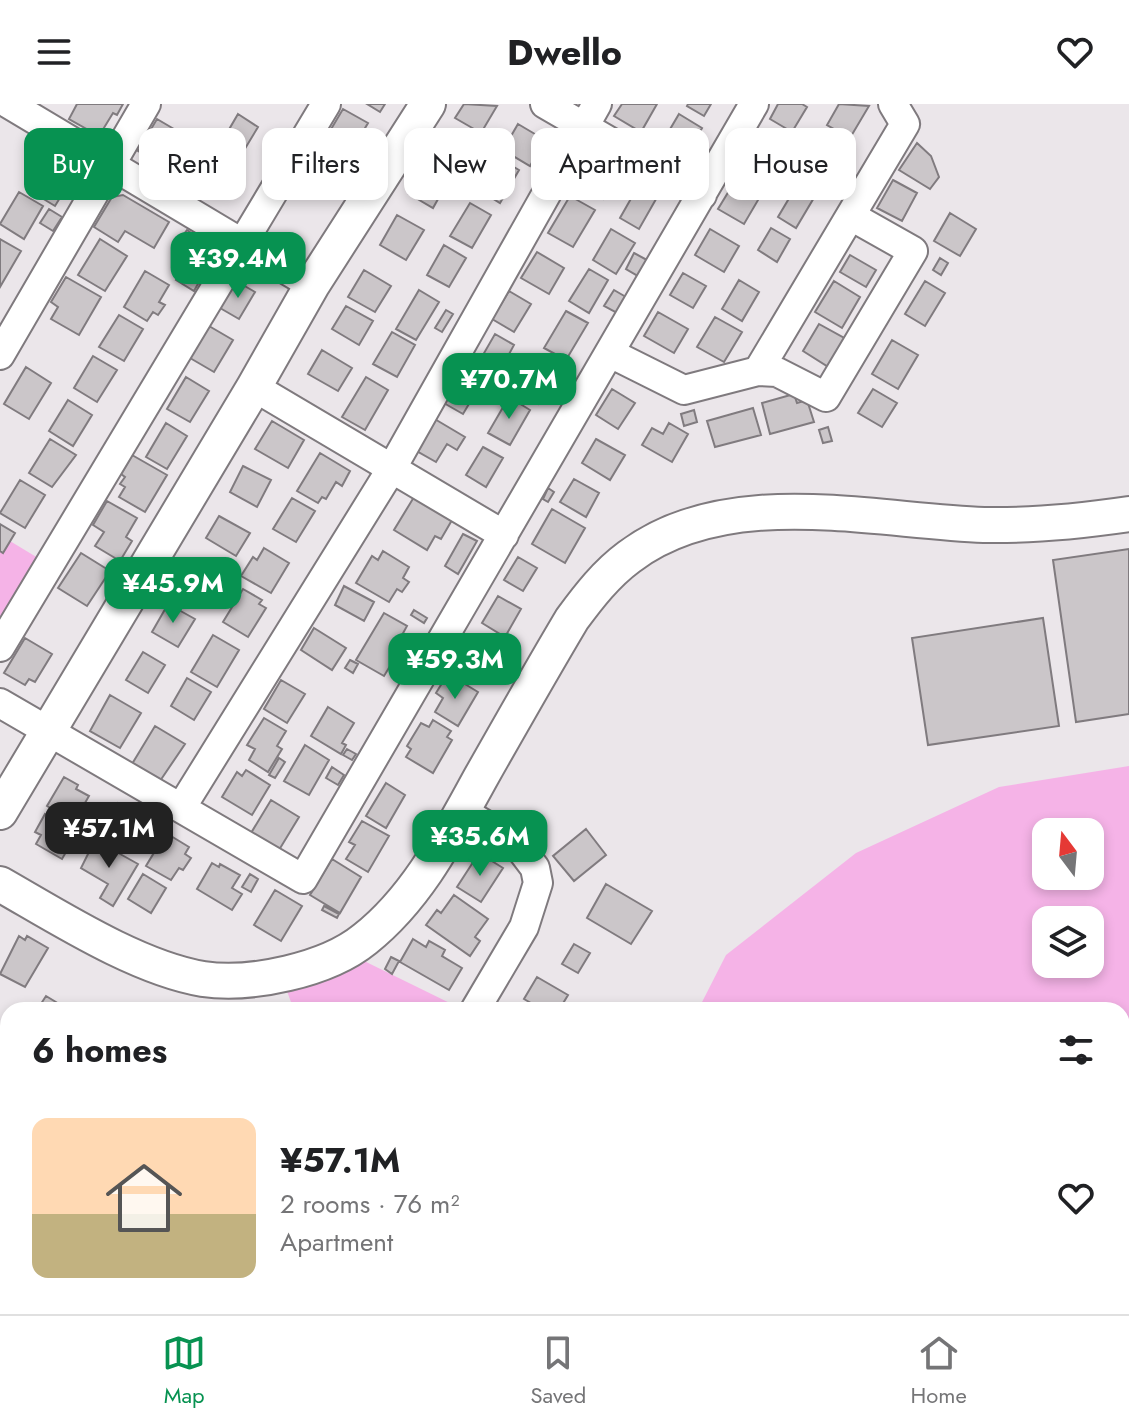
<!DOCTYPE html>
<meta charset="utf-8">
<style>
body{margin:0;font-family:Jost,sans-serif;background:#f2f2f2;color:#202124;height:100vh;display:flex;flex-direction:column;font-size:30px;white-space:nowrap}
*{box-sizing:border-box;margin:0}
p{font-size:26px;color:#757577}
.icon{flex:none;width:44px;height:44px;fill:none;stroke:currentColor;stroke-width:2;stroke-linecap:round;stroke-linejoin:round}
.map{position:relative;flex:1;overflow:hidden}
.details{position:absolute;left:0px;top:898px;width:1130px;height:312px;display:flex;flex-direction:column;background:#fff;border-radius:24px 24px 0 0;box-shadow:0 4px 12px #0003}
.details>*{flex:none}
.top-card{position:absolute;left:24px;top:24px;width:1082px;height:72px;display:flex;gap:16px}
.needle{width:52px;rotate:344deg}
.buttons{position:absolute;left:1032px;top:714px;display:grid;gap:16px}
.buttons a{display:grid;place-items:center;width:72px;height:72px;border-radius:16px;background:#fff;box-shadow:0 4px 12px #0003;font-size:40px}
.price{position:absolute;translate:-50% -68px;padding:0 18px;border-radius:16px;background:#079251;color:#fff;font-size:26px;line-height:52px;filter:drop-shadow(0 2px 4px #0008)}
.price::after{content:'';position:absolute;left:50%;top:48px;width:24px;height:18px;margin-left:-12px;background:inherit;clip-path:polygon(0 0,100% 0,50% 100%)}
.price.on{background:#222;color:#fff}
ul{padding:0;list-style:none}
li{display:flex;align-items:center;gap:24px;height:200px;padding:0 32px}
li+li{border-top:2px solid #e0e0e0}
li span{display:grid;place-items:center;flex:none;width:224px;height:160px;border-radius:16px;color:#555}
li>.icon{margin-inline-start:auto}
span .icon{width:96px;height:96px;fill:#fffc;stroke-width:1}
li b{font-size:34px}
h2{display:flex;justify-content:space-between;align-items:center;height:96px;padding:0 32px;font-size:34px}
.pill{padding:0 28px;border-radius:16px;background:#fff;box-shadow:0 4px 12px #0003;font-size:28px;line-height:72px}
.pill.on{background:#079251;color:#fff}
header{display:flex;justify-content:space-between;align-items:center;height:104px;padding:0 32px;background:#fff;font-size:36px;font-weight:700}
.tab-bar{display:flex;justify-content:space-around;align-items:center;height:112px;border-top:2px solid #e0e0e0;background:#fff;font-size:22px;color:#757577}
.tab-bar a{display:grid;justify-items:center;gap:4px}
.tab-bar .on{color:#079251}
.map>svg:first-child{display:block}
.green{fill:#f5b3e7;fill-rule:evenodd}
.building{fill:#cbc6c9;stroke:#807b7f;stroke-width:2}
.lines{fill:none;stroke-linecap:round;stroke-linejoin:round}
.minor-casing{stroke:#7f7a7e;stroke-width:32}
.tertiary-casing{stroke:#7f7a7e;stroke-width:38}
.minor{stroke:#fff;stroke-width:28}
.tertiary{stroke:#fff;stroke-width:34}
</style>
<header><svg class="icon" aria-label="menu" viewBox="0 0 24 24"><path d="M4 6h16M4 12h16M4 18h16"/></svg>Dwello<svg class="icon" aria-label="heart" viewBox="0 0 24 24"><path d="M12 20l-8-8c-3-5 5-10 8-4 3-6 11-1 8 4z"/></svg></header>
<div class="map">
<svg width="1129" height="1210" viewBox="0 0 1129 1210">
<rect width="100%" height="100%" fill="#ebe6ea"/>
<!-- green -->
<path class="green" d="M 0,431 L 43,457 L 0,529 Z
M 1129,662 L 1129,1210 L 564,1210 L 567,1202 L 1122,1202 L 1122,906 L 698,906 L 726,851 L 856,749 L 999,683 ZM 1090,728 L 1090,772 L 1046,772 L 1046,728 ZM 1090,816 L 1090,860 L 1046,860 L 1046,816 Z
M 358,854 L 464,906 L 294,906 L 285,882 Z"/>
<!-- building -->
<path class="building" d="M 77,0 L 123,0 L 117,11 L 113,9 L 99,32 L 69,15 Z
M 367,0 L 385,0 L 380,8 Z
M 464,0 L 497,2 L 481,29 L 455,14 Z
M 622,0 L 657,0 L 641,28 L 614,12 Z
M 688,0 L 711,0 L 704,12 L 687,2 Z
M 778,0 L 802,0 L 807,3 L 792,28 L 770,15 Z
M 839,0 L 869,2 L 850,34 L 827,21 Z
M 343,5 L 368,19 L 349,51 L 324,37 Z
M 238,10 L 258,23 L 240,53 L 220,41 Z
M 679,10 L 702,24 L 682,58 L 659,44 Z
M 157,15 L 196,38 L 176,70 L 138,47 Z
M 518,20 L 545,36 L 530,62 L 503,46 Z
M 447,28 L 475,44 L 456,77 L 428,61 Z
M 761,35 L 788,50 L 773,76 L 746,60 Z
M 820,37 L 837,48 L 821,76 L 803,66 Z
M 917,39 L 931,52 L 939,73 L 930,85 L 899,66 Z
M 46,52 L 75,69 L 55,102 L 27,85 Z
M 498,54 L 519,66 L 500,99 L 479,86 Z
M 594,54 L 619,69 L 603,95 L 578,81 Z
M 419,72 L 443,86 L 433,104 L 409,90 Z
M 893,76 L 917,89 L 902,117 L 877,104 Z
M 641,77 L 660,88 L 639,125 L 620,114 Z
M 735,77 L 761,91 L 744,120 L 718,105 Z
M 797,81 L 815,92 L 796,124 L 778,113 Z
M 19,88 L 43,102 L 24,135 L 0,120 Z
M 123,91 L 169,118 L 154,144 L 125,127 L 118,138 L 94,123 L 112,93 Z
M 570,92 L 595,106 L 573,143 L 548,129 Z
M 470,99 L 491,111 L 472,144 L 450,132 Z
M 49,105 L 62,113 L 53,127 L 40,119 Z
M 950,109 L 976,125 L 960,152 L 934,137 Z
M 397,111 L 424,126 L 406,156 L 380,141 Z
M 771,124 L 790,135 L 777,158 L 758,146 Z
M 611,125 L 635,139 L 616,170 L 593,156 Z
M 710,125 L 739,142 L 724,168 L 695,151 Z
M 187,126 L 197,133 L 195,137 L 184,130 Z
M 0,135 L 21,147 L 0,183 Z
M 100,135 L 127,152 L 105,187 L 78,171 Z
M 444,141 L 466,154 L 449,183 L 427,171 Z
M 537,148 L 564,164 L 549,190 L 521,174 Z
M 634,149 L 647,156 L 638,172 L 626,165 Z
M 850,151 L 876,166 L 866,183 L 840,168 Z
M 940,154 L 948,159 L 941,171 L 933,166 Z
M 589,165 L 608,176 L 589,209 L 569,197 Z
M 364,166 L 391,182 L 375,208 L 348,193 Z
M 145,167 L 169,181 L 159,198 L 165,201 L 158,211 L 153,208 L 147,217 L 124,203 Z
M 181,167 L 199,178 L 194,187 L 176,176 Z
M 683,169 L 706,182 L 693,204 L 670,191 Z
M 66,173 L 101,193 L 79,231 L 51,215 L 58,203 L 51,198 Z
M 739,176 L 759,188 L 742,217 L 722,205 Z
M 236,177 L 255,188 L 239,215 L 220,204 Z
M 834,177 L 860,193 L 842,224 L 815,208 Z
M 925,177 L 945,189 L 925,222 L 905,210 Z
M 419,186 L 439,198 L 416,236 L 396,225 Z
M 614,186 L 626,193 L 617,209 L 604,202 Z
M 509,187 L 531,200 L 514,228 L 492,215 Z
M 346,202 L 373,217 L 359,241 L 332,225 Z
M 446,206 L 453,210 L 442,228 L 435,224 Z
M 566,207 L 588,219 L 566,256 L 544,244 Z
M 658,208 L 688,225 L 674,249 L 644,232 Z
M 119,211 L 143,225 L 124,257 L 99,243 Z
M 715,213 L 742,228 L 724,258 L 697,243 Z
M 819,220 L 846,235 L 830,264 L 803,247 Z
M 209,222 L 233,236 L 214,268 L 190,254 Z
M 392,228 L 415,241 L 397,273 L 373,260 Z
M 495,230 L 514,241 L 496,274 L 476,263 Z
M 892,236 L 918,251 L 898,285 L 872,270 Z
M 322,246 L 352,264 L 338,287 L 308,270 Z
M 93,252 L 117,266 L 97,298 L 74,284 Z
M 532,261 L 554,274 L 538,300 L 517,288 Z
M 26,263 L 51,279 L 29,315 L 4,300 Z
M 461,266 L 482,278 L 463,310 L 442,298 Z
M 186,273 L 209,287 L 190,318 L 167,305 Z
M 366,273 L 388,286 L 365,326 L 342,313 Z
M 612,285 L 635,299 L 618,325 L 596,311 Z
M 873,285 L 897,299 L 882,323 L 858,309 Z
M 794,290 L 797,299 L 807,296 L 814,318 L 770,330 L 762,299 Z
M 509,293 L 530,306 L 510,341 L 488,329 Z
M 68,296 L 92,311 L 73,342 L 49,327 Z
M 753,304 L 761,331 L 715,343 L 707,317 Z
M 694,306 L 697,318 L 684,322 L 681,310 Z
M 433,314 L 465,333 L 457,346 L 447,340 L 436,358 L 415,346 Z
M 272,317 L 304,336 L 288,364 L 255,345 Z
M 166,319 L 187,332 L 167,365 L 146,353 Z
M 669,319 L 688,330 L 672,358 L 642,341 L 652,324 L 663,330 Z
M 828,323 L 832,337 L 823,339 L 819,326 Z
M 50,335 L 76,351 L 52,383 L 29,369 Z
M 596,335 L 625,351 L 610,376 L 582,359 Z
M 483,343 L 503,354 L 486,383 L 466,371 Z
M 320,349 L 350,367 L 342,382 L 336,378 L 326,395 L 322,393 L 318,399 L 297,387 Z
M 132,351 L 167,371 L 145,408 L 119,393 L 125,383 L 120,380 L 125,373 L 121,370 Z
M 243,362 L 271,376 L 257,403 L 230,388 Z
M 574,375 L 599,389 L 586,413 L 560,398 Z
M 20,376 L 45,391 L 25,424 L 0,409 Z
M 548,384 L 554,388 L 548,398 L 543,395 Z
M 414,393 L 452,416 L 441,435 L 435,432 L 427,446 L 394,426 Z
M 292,394 L 315,407 L 296,438 L 273,425 Z
M 107,397 L 137,414 L 126,433 L 132,437 L 120,457 L 95,442 L 104,428 L 93,421 Z
M 552,405 L 585,424 L 565,459 L 532,440 Z
M 219,412 L 250,429 L 236,452 L 206,434 Z
M 0,420 L 15,429 L 3,449 L 0,447 Z
M 463,430 L 477,437 L 458,470 L 445,462 Z
M 264,444 L 289,459 L 271,489 L 241,472 L 253,453 L 257,456 Z
M 1129,445 L 1129,610 L 1076,618 L 1053,456 Z
M 383,447 L 409,463 L 403,474 L 409,478 L 402,488 L 397,485 L 389,498 L 356,479 L 372,452 L 378,456 Z
M 81,449 L 110,467 L 87,502 L 58,484 Z
M 518,453 L 537,464 L 523,487 L 504,476 Z
M 194,456 L 218,470 L 200,501 L 176,487 Z
M 344,482 L 374,498 L 364,517 L 335,501 Z
M 243,485 L 262,496 L 259,500 L 266,504 L 248,533 L 223,518 Z
M 498,492 L 521,505 L 505,533 L 482,519 Z
M 168,500 L 195,515 L 178,543 L 152,528 Z
M 414,506 L 427,514 L 424,519 L 411,511 Z
M 384,509 L 407,522 L 396,542 L 401,544 L 384,572 L 356,556 Z
M 1043,514 L 1059,622 L 928,641 L 912,534 Z
M 314,524 L 346,544 L 332,566 L 301,546 Z
M 213,531 L 239,546 L 217,583 L 191,568 Z
M 471,532 L 493,545 L 476,575 L 453,562 Z
M 25,534 L 52,550 L 35,578 L 29,575 L 25,581 L 4,569 Z
M 143,548 L 165,561 L 148,589 L 126,576 Z
M 350,556 L 358,560 L 353,569 L 345,564 Z
M 187,574 L 211,588 L 194,616 L 171,602 Z
M 455,574 L 478,588 L 458,622 L 435,608 L 443,594 L 436,589 L 444,576 L 451,581 Z
M 281,576 L 305,590 L 287,619 L 264,605 Z
M 110,591 L 141,609 L 120,644 L 90,627 Z
M 328,603 L 354,619 L 342,639 L 346,641 L 341,650 L 311,632 Z
M 264,614 L 286,627 L 277,642 L 282,645 L 268,668 L 249,656 L 255,645 L 247,641 Z
M 433,616 L 451,627 L 447,633 L 452,636 L 433,669 L 406,653 L 411,645 L 407,642 L 421,619 L 429,623 Z
M 155,622 L 185,640 L 160,677 L 132,660 Z
M 305,641 L 329,656 L 309,691 L 284,677 Z
M 347,645 L 356,650 L 352,656 L 343,651 Z
M 279,654 L 285,658 L 275,674 L 269,671 Z
M 332,663 L 344,671 L 338,681 L 326,674 Z
M 246,666 L 270,681 L 252,711 L 222,693 L 237,668 L 242,672 Z
M 64,673 L 78,681 L 76,685 L 89,692 L 74,718 L 47,702 Z
M 386,679 L 405,691 L 386,724 L 366,712 Z
M 271,696 L 299,713 L 276,751 L 248,734 Z
M 118,699 L 141,712 L 121,746 L 98,732 Z
M 45,710 L 77,729 L 62,755 L 36,740 L 41,731 L 35,728 Z
M 362,717 L 389,732 L 368,768 L 346,755 L 355,741 L 349,738 Z
M 586,725 L 606,751 L 574,777 L 553,752 Z
M 166,729 L 189,743 L 185,750 L 191,754 L 183,766 L 179,764 L 171,776 L 146,762 Z
M 95,736 L 138,760 L 113,802 L 100,794 L 108,780 L 81,764 Z
M 479,749 L 503,764 L 481,798 L 457,783 Z
M 332,755 L 361,773 L 340,809 L 310,791 Z
M 212,759 L 219,763 L 220,760 L 240,771 L 232,784 L 242,790 L 232,806 L 197,785 Z
M 143,770 L 166,784 L 151,809 L 128,795 Z
M 250,770 L 258,775 L 251,788 L 242,783 Z
M 606,780 L 652,807 L 631,840 L 587,814 Z
M 275,786 L 302,802 L 281,837 L 254,821 Z
M 454,791 L 488,815 L 475,833 L 480,837 L 470,852 L 426,821 L 437,806 L 441,809 Z
M 324,802 L 339,810 L 337,814 L 322,806 Z
M 19,832 L 25,836 L 27,832 L 48,844 L 25,883 L 0,870 Z
M 413,835 L 426,843 L 429,837 L 445,846 L 442,852 L 462,864 L 449,886 L 400,858 Z
M 574,840 L 590,849 L 578,869 L 562,860 Z
M 391,853 L 399,857 L 392,870 L 385,865 Z
M 537,873 L 568,891 L 559,906 L 543,906 L 524,895 Z
M 46,892 L 69,906 L 37,906 Z
M 0,1013 L 8,1018 L 8,1069 L 0,1065 Z
M 59,1202 L 95,1202 L 90,1210 L 61,1210 L 56,1207 Z
M 334,1202 L 372,1202 L 367,1210 L 339,1210 L 331,1206 Z"/>
<g class="lines">
<defs>
<path id="minor" d="M 9,0 L 312,181
M 545,0 L 702,91
M 610,249 L 684,286 L 758,267 L 905,20 L 893,0
M 0,251 L 146,0
M 758,267 L 777,268 L 826,293 L 913,147 L 851,112
M 254,283 L 504,431
M 0,543 L 326,0
M 0,599 L 303,775 L 754,0
M 181,704 L 392,364 L 597,0
M 462,707 L 516,739 L 535,764 L 538,779 L 524,823 L 475,906
M 0,942 L 8,946
M 0,1147 L 8,1133
M 440,1202 L 446,1210
M 132,1210 L 137,1202
M 298,1210 L 303,1202
M 400,1210 L 404,1202"/>
<path id="tertiary" d="M 0,708 L 254,283 L 312,181 L 428,0
M 0,780 C 58,813 137,864 203,875 C 251,882 327,866 365,835 C 418,793 449,731 481,673 C 511,620 541,567 572,515 C 589,492 606,470 629,453 C 727,379 872,417 984,421 C 1033,422 1081,417 1129,410"/>
</defs>
<!-- minor casing -->
<use href="#minor" class="minor-casing"/>
<!-- tertiary casing -->
<use href="#tertiary" class="tertiary-casing"/>
<!-- minor -->
<use href="#minor" class="minor"/>
<!-- tertiary -->
<use href="#tertiary" class="tertiary"/>
</g>
</svg>
<div class="buttons">
<a><svg class="needle" viewBox="-14 -14 28 28"><path d="M0-13l5 13h-10z" fill="#e53935"/><path d="M0 13l5-13h-10z" fill="#757577"/></svg></a>
<a><svg class="icon" aria-label="layers" viewBox="0 0 24 24"><path d="M12 4l9 5-9 5-9-5zM3 14l9 5 9-5"/></svg></a>
</div>
<b class="price" style="left:238px;top:196px">¥39.4M</b>
<b class="price" style="left:509px;top:317px">¥70.7M</b>
<b class="price" style="left:173px;top:521px">¥45.9M</b>
<b class="price" style="left:455px;top:597px">¥59.3M</b>
<b class="price on" style="left:109px;top:766px">¥57.1M</b>
<b class="price" style="left:480px;top:774px">¥35.6M</b>
<div class="top-card">
<a class="pill on">Buy</a>
<a class="pill">Rent</a>
<a class="pill">Filters</a>
<a class="pill">New</a>
<a class="pill">Apartment</a>
<a class="pill">House</a>
</div>
<section class="details">
<h2>6 homes<svg class="icon" aria-label="filters" viewBox="0 0 24 24"><path d="M4 7h16M4 17h16"/><circle cx="9" cy="7" r="2"/><circle cx="15" cy="17" r="2"/></svg></h2>
<ul>
<li><span style="background:linear-gradient(#ffd9b3 60%,#c2b280 0)"><svg class="icon" aria-label="home" viewBox="0 0 24 24"><path d="M3 11l9-7 9 7M6 9v11h12V9"/></svg></span><div><b>¥57.1M</b><p>2 rooms · 76 m²</p><p>Apartment</p></div><svg class="icon" aria-label="heart" viewBox="0 0 24 24"><path d="M12 20l-8-8c-3-5 5-10 8-4 3-6 11-1 8 4z"/></svg></li>
</ul>
</section>
</div>
<nav class="tab-bar">
<a class="on"><svg class="icon" aria-label="map" viewBox="0 0 24 24"><path d="M3 6l6-2 6 2 6-2v14l-6 2-6-2-6 2zM9 4v14M15 6v14"/></svg>Map</a>
<a><svg class="icon" aria-label="saved" viewBox="0 0 24 24"><path d="M7 4h10v16l-5-4-5 4z"/></svg>Saved</a>
<a><svg class="icon" aria-label="home" viewBox="0 0 24 24"><path d="M3 11l9-7 9 7M6 9v11h12V9"/></svg>Home</a>
</nav>
